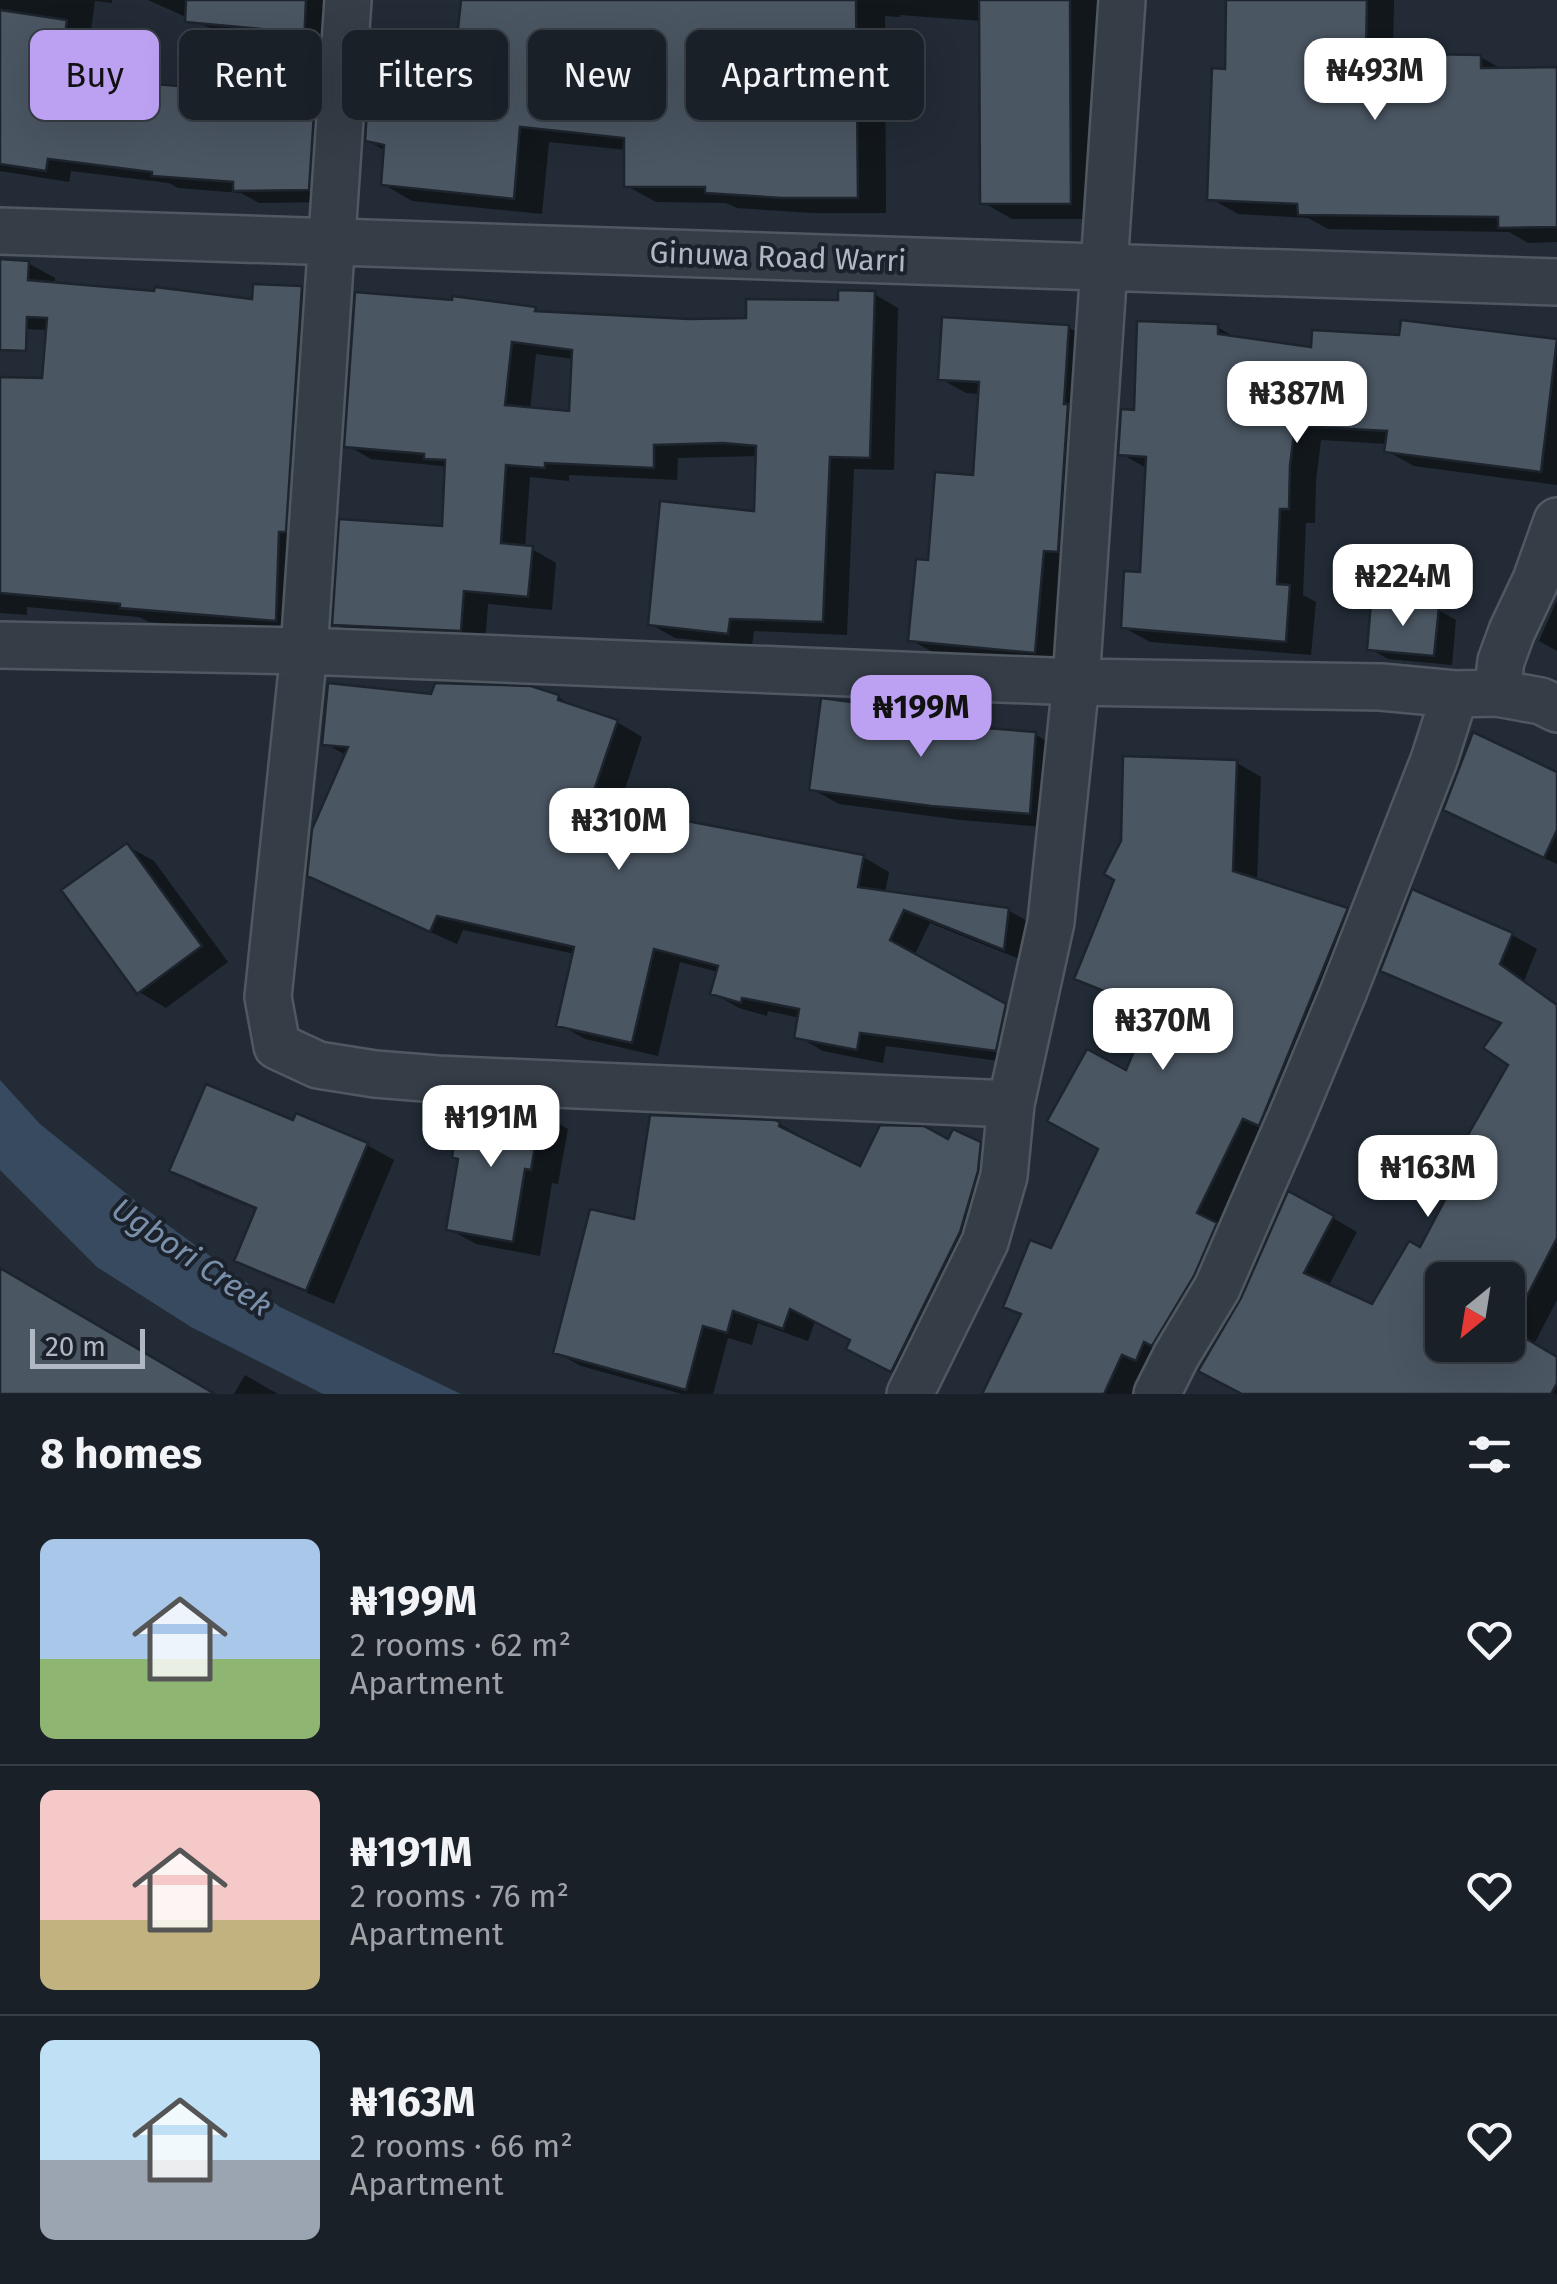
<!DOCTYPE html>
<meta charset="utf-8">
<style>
body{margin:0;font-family:"Fira Sans",sans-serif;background:#272d34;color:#f1f3f6;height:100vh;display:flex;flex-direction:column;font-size:38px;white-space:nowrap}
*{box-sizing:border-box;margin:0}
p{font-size:32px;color:#9fa3a8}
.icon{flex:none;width:55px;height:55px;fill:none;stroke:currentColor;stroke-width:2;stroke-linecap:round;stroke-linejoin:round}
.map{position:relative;height:1394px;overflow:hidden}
.drawer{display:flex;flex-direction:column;background:#1a2028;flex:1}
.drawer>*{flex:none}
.hud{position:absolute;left:30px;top:30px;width:1000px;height:90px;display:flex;gap:20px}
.needle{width:65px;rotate:210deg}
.controls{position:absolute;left:1425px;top:1262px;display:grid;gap:20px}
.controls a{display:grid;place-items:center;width:100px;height:100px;border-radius:15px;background:#1a2028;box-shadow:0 10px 40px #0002,0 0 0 2px #383e45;font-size:50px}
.scale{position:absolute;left:30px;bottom:25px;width:115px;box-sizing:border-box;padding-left:10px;border:5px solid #b0b8c3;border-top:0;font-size:28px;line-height:35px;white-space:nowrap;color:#b0b8c3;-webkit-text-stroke:8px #1b222b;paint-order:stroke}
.price{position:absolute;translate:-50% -85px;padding:0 22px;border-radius:20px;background:#fff;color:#222;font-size:32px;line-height:65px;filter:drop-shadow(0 2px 5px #0008)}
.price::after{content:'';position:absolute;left:50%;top:60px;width:30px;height:22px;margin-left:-15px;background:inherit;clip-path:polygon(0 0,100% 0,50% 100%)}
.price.on{background:#bca0f2;color:#111}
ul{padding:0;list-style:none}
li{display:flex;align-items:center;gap:30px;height:250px;padding:0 40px}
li+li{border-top:2px solid #383e45}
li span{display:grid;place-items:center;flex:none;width:280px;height:200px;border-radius:15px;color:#555}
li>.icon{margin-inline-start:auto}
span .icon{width:120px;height:120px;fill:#fffc;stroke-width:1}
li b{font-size:42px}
h2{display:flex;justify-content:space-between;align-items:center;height:120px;padding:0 40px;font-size:42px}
.chip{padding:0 35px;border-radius:15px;background:#1a2028;box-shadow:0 10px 40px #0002,0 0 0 2px #383e45;font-size:35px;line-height:90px}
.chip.on{background:#bca0f2;color:#111}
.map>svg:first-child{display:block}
.water{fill:#384a5f}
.shadow{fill:#0007;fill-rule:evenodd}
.building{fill:#4a5662;stroke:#1d242d;stroke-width:2.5;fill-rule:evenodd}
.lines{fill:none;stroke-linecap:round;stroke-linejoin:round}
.street-casing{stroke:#505861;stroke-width:50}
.street{stroke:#353d47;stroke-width:45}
.labels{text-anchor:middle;stroke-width:8;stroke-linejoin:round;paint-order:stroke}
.street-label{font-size:30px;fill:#b0b8c3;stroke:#1b222b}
.water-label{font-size:32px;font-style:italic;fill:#7a90aa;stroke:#1b222b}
</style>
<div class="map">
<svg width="1557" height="1394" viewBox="0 0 1557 1394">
<rect width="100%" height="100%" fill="#222b36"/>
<!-- water -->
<path class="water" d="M 0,1080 L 40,1124 L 143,1207 L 280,1307 L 461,1394 L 323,1394 L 191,1327 L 97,1267 L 0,1170 Z"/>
<!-- shadow -->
<path class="shadow" d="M 0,0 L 112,0 L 112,3 L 95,1 L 85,73 L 154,82 L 164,87 L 314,100 L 338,113 L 332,202 L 259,203 L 241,193 L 178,188 L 169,183 L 71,171 L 69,182 L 0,171 Z
M 148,0 L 329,0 L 326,79 L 283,60 L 260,47 L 262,39 L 228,36 Z
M 463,0 L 1118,0 L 1099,219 L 1012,219 L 982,202 L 982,21 L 900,15 L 900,17 L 885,16 L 886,213 L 812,213 L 737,208 L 726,203 L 656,202 L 627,186 L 627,150 L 549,142 L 542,214 L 412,201 L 383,184 L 386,151 L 367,140 L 389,117 L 457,60 Z
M 1228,0 L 1394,0 L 1393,56 L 1480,57 L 1504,70 L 1557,70 L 1557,242 L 1528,243 L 1509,232 L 1328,229 L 1308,218 L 1238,214 L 1210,198 L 1227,71 Z
M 0,262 L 28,263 L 55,278 L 55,285 L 255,302 L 302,288 L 328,304 L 302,635 L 149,622 L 139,617 L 27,607 L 27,615 L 0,613 L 0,380 L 44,380 L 49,330 L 0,328 Z
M 874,294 L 898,308 L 894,470 L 854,469 L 847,635 L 754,631 L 752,646 L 675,638 L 650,624 L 756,514 L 759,456 L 678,458 L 677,480 L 569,475 L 569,481 L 530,477 L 525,548 L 532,549 L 556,563 L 552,610 L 488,604 L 485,644 L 359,638 L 335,624 L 444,528 L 447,469 L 442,466 L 371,459 L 347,445 L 535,309 L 544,314 L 689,321 L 749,320 ZM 536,354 L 574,359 L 572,414 L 530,410 Z
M 1403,323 L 1557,342 L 1557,485 L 1414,466 L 1387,451 L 1388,444 L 1321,440 L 1316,481 L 1315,523 L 1306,523 L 1303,595 L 1316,602 L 1311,655 L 1150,642 L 1123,627 L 1142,575 L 1148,469 L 1120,453 L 1136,412 L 1217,327 L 1240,340 L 1313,350 L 1401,337 Z
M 1068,327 L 1094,342 L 1060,666 L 936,654 L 911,640 L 931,563 L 975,478 L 981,394 L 966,393 L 941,379 Z
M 1557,600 L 1557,651 L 1539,641 Z
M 1438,610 L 1456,620 L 1452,665 L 1388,659 L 1370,649 Z
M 433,697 L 558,697 L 582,711 L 617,722 L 642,737 L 615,820 L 686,837 L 863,857 L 889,872 L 885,893 L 1008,910 L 1034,925 L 1029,963 L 930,923 L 914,956 L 1031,1021 L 1022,1064 L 886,1046 L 883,1063 L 823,1051 L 797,1036 L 800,1018 L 768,1011 L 767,1016 L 739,1008 L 713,993 L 718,972 L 680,962 L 658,1056 L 585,1039 L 559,1024 L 575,954 L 463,930 L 457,944 L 336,890 L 310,875 L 347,756 L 325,743 Z
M 898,710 L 924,726 L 1036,735 L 1063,750 L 1056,828 L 960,820 L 839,804 L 812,789 Z
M 1237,763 L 1261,777 L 1257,881 L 1347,911 L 1371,925 L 1240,1239 L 1135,1394 L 998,1394 L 1023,1315 L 1006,1305 L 1052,1252 L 1101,1148 L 1127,1073 L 1153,1012 L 1102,992 L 1077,978 Z
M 1557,774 L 1557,864 L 1473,825 L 1446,809 Z
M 127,846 L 154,861 L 228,962 L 166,1008 L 139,992 Z
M 1413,893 L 1512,935 L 1537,949 L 1524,981 L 1557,1004 L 1557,1300 L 1533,1346 L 1557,1360 L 1557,1394 L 1245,1394 L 1201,1370 L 1333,1218 L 1357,1232 L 1328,1287 L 1373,1308 L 1421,1251 L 1474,1151 L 1511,1064 L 1503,1025 L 1408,984 L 1383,970 ZM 1442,1280 L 1508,1280 L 1508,1345 L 1442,1345 Z
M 463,1109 L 541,1113 L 568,1129 L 558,1184 L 552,1183 L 540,1256 L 476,1244 L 449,1229 L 461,1159 Z
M 780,1124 L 804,1138 L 804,1141 L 861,1169 L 950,1142 L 980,1145 L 1005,1159 L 917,1384 L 873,1363 L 853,1340 L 815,1321 L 808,1341 L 758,1323 L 752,1345 L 728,1338 L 713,1394 L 682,1394 L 581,1366 L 556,1352 L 636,1222 Z
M 367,1145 L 394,1160 L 334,1304 L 264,1275 L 237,1260 L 258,1210 L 199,1186 L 173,1170 Z
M 245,1375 L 278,1394 L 234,1394 Z"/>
<!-- building -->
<path class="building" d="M 186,0 L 306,0 L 303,68 L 257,48 L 262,29 L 185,22 Z
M 461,0 L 856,0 L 858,198 L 782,198 L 705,193 L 705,187 L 624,187 L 624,138 L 520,127 L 514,199 L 381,185 L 384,145 L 365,141 L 367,110 L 387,114 L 393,51 L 455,57 Z
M 979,0 L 1070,0 L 1071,204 L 980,204 Z
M 1226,0 L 1367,0 L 1366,53 L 1481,55 L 1481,68 L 1557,67 L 1557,227 L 1498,228 L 1498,217 L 1298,215 L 1297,204 L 1207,200 L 1212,68 L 1225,69 Z
M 0,10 L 67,20 L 61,67 L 155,79 L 154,84 L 315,98 L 309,190 L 233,191 L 233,182 L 152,176 L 152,172 L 48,159 L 46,171 L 0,164 Z
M 0,259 L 29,261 L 28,280 L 154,291 L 155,287 L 252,299 L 253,284 L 302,286 L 286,532 L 279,532 L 276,621 L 120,608 L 120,604 L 0,593 L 0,377 L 42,378 L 47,318 L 27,317 L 26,351 L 0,350 Z
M 838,290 L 875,291 L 870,458 L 830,457 L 823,622 L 730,619 L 728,634 L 648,625 L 660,501 L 754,511 L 756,446 L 723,443 L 654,445 L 654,468 L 545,463 L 545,468 L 506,465 L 501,543 L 533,546 L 528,597 L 464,591 L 461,631 L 332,625 L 339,519 L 442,526 L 445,460 L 424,459 L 424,454 L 344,447 L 355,292 L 452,300 L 452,296 L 536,307 L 535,311 L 689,319 L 746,318 L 746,299 L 838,300 ZM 512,342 L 572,350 L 569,411 L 505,405 Z
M 942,317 L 1069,325 L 1064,404 L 1068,404 L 1058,552 L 1044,551 L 1035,653 L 908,641 L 916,559 L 928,560 L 935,472 L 973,475 L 979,382 L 938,380 Z
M 1401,320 L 1557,339 L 1541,472 L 1384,452 L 1387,431 L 1295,426 L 1290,465 L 1289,509 L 1280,509 L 1277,584 L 1290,585 L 1286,642 L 1121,628 L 1124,571 L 1140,572 L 1146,457 L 1118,455 L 1121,409 L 1134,410 L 1137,321 L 1218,324 L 1218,334 L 1311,347 L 1312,330 L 1399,335 Z
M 1371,602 L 1439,607 L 1434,656 L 1367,650 Z
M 328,683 L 431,694 L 435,683 L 531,686 L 559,695 L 558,700 L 618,720 L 587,811 L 684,834 L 687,821 L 864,855 L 858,887 L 1009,908 L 1004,950 L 904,910 L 890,940 L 1006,1004 L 996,1051 L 860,1033 L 857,1050 L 794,1038 L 799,1009 L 742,998 L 741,1003 L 710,994 L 718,966 L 654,949 L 632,1043 L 556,1026 L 574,947 L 437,916 L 430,932 L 307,876 L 312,829 L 348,747 L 322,745 Z
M 821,698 L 898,708 L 897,721 L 1036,732 L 1030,814 L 931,806 L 809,790 Z
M 1473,732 L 1557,772 L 1557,830 L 1544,858 L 1443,810 Z
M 1123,756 L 1237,760 L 1233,871 L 1348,908 L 1259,1126 L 1243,1119 L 1197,1213 L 1217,1223 L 1194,1276 L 1152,1346 L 1144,1342 L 1136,1361 L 1122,1355 L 1104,1394 L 982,1394 L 1021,1314 L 1003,1307 L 1030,1240 L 1051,1248 L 1098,1149 L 1047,1121 L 1087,1049 L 1126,1070 L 1151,1010 L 1074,979 L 1114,880 L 1104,874 L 1121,841 Z
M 127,843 L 202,946 L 137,994 L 61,890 Z
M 1412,889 L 1513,933 L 1500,964 L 1557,1005 L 1557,1238 L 1510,1329 L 1557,1357 L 1557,1383 L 1551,1394 L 1242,1394 L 1198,1371 L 1241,1298 L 1288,1191 L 1334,1216 L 1304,1273 L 1372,1304 L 1409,1241 L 1420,1247 L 1470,1152 L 1461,1147 L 1508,1065 L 1483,1048 L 1501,1023 L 1380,971 ZM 1442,1280 L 1508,1280 L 1508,1345 L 1442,1345 Z
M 206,1084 L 293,1120 L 296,1113 L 368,1143 L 306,1291 L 234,1261 L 256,1208 L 169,1171 Z
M 460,1106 L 541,1111 L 531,1170 L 525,1169 L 513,1242 L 446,1230 L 458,1159 L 452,1157 Z
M 650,1115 L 775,1120 L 780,1122 L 779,1126 L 860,1166 L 880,1125 L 924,1126 L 948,1139 L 953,1129 L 981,1142 L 978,1171 L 960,1232 L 891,1372 L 846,1349 L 850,1340 L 790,1309 L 783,1329 L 733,1311 L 727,1333 L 703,1326 L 686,1390 L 553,1353 L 590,1209 L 634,1219 Z
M 0,1268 L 215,1394 L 0,1394 Z"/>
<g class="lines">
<defs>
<path id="street" d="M 348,0 L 304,651 L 268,997 L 277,1046 L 318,1065 L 375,1074 L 437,1079 L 1011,1104
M 0,231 L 1557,282
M 0,645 L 304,651 L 1076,682 L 1381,687 L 1455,694 L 1497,693 L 1541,701 L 1557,709
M 1497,693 L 1501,661 L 1512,631 L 1536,580 L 1557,521
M 910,1394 L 985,1242 L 1004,1176 L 1011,1104 L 1051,922 L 1076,682 L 1122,0
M 1157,1394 L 1176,1356 L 1217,1288 L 1291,1118 L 1343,993 L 1434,760 L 1455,694"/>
</defs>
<!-- street casing -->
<use href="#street" class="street-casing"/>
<!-- street -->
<use href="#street" class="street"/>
</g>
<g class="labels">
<!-- street labels -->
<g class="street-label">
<text transform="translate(778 257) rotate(2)" y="10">Ginuwa Road Warri</text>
</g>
<!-- water labels -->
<g class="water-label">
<text transform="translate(192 1257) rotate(34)" y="11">Ugbori Creek</text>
</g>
</g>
</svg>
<div class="controls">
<a><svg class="needle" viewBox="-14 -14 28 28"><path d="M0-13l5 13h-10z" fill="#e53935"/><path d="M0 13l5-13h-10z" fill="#9fa3a8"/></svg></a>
</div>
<div class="scale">20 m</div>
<b class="price" style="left:1375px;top:123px">₦493M</b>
<b class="price" style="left:1297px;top:446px">₦387M</b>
<b class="price" style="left:1403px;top:629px">₦224M</b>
<b class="price on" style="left:921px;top:760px">₦199M</b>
<b class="price" style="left:619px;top:873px">₦310M</b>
<b class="price" style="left:1163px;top:1073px">₦370M</b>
<b class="price" style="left:491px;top:1170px">₦191M</b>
<b class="price" style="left:1428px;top:1220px">₦163M</b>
<div class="hud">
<a class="chip on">Buy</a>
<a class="chip">Rent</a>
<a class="chip">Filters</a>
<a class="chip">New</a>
<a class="chip">Apartment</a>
</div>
</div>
<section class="drawer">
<h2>8 homes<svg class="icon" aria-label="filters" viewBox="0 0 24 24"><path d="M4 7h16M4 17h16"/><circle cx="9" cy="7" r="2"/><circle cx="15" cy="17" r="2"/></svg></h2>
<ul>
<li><span style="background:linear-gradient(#a9c7e8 60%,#8fb573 0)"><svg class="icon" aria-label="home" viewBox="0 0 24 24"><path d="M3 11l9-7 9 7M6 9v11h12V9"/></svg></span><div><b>₦199M</b><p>2 rooms · 62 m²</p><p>Apartment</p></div><svg class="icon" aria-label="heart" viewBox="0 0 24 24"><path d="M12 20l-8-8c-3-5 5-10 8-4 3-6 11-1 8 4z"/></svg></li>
<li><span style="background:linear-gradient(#f6c9c9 65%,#c2b280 0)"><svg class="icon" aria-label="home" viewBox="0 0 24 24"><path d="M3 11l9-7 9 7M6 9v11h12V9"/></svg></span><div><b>₦191M</b><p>2 rooms · 76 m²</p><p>Apartment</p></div><svg class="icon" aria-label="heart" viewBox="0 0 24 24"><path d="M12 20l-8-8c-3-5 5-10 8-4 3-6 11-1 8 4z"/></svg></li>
<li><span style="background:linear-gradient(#bfe0f5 60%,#9aa5b1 0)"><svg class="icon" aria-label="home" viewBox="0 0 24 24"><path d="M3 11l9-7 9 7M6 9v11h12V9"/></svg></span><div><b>₦163M</b><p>2 rooms · 66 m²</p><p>Apartment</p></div><svg class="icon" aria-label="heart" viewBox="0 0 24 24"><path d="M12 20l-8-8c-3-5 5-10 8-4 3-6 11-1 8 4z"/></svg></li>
</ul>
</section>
